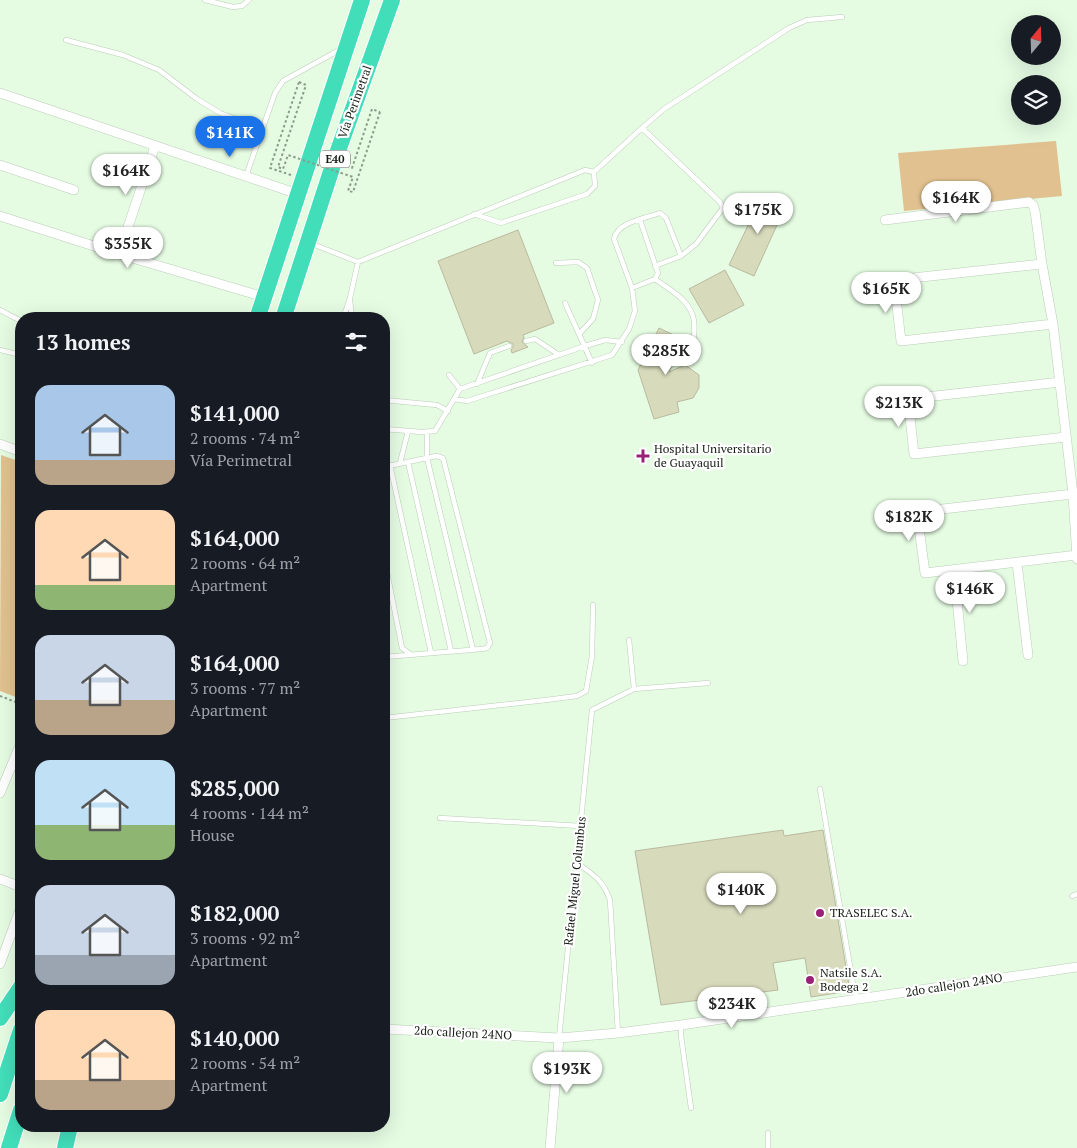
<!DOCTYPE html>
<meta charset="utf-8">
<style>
body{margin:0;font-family:"PT Serif",serif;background:#20242c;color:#f1f3f6;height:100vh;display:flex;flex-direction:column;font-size:19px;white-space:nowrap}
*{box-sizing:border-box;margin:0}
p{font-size:16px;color:#9ea1a6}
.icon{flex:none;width:28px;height:28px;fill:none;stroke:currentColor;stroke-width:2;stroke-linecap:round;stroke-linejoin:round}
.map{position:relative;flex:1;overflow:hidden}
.side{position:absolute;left:15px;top:312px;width:375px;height:820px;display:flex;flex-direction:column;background:#171b24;border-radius:20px;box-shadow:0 5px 20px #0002}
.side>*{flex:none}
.needle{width:32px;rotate:19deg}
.buttons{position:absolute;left:1011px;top:15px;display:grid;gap:10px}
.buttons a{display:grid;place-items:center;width:50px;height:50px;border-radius:50%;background:#171b24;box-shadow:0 5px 20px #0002;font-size:25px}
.price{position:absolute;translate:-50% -42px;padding:0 11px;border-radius:18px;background:#fff;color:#222;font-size:16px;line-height:32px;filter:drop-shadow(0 1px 2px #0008)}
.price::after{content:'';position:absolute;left:50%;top:30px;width:15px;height:11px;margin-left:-8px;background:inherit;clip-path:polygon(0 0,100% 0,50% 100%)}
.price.on{background:#1a73e8;color:#fff}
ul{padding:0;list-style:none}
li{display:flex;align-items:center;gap:15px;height:125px;padding:0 20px}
li span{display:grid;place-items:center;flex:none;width:140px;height:100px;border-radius:15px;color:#555}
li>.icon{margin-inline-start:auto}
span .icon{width:60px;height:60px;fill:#fffc;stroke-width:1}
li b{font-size:21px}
h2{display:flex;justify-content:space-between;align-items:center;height:60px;padding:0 20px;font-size:21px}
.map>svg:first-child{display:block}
.green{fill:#e1c18f}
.building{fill:#d8dabc;stroke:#b9ba9e}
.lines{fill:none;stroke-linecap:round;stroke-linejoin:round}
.lane-casing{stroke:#baceb7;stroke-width:5.5}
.street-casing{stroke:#baceb7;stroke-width:10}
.highway-casing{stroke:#fff;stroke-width:18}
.path{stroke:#8c9c8a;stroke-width:2;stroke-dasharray:2.5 2.5;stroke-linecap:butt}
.lane{stroke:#fff;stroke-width:4.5}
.street{stroke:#fff;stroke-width:9}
.highway{stroke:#42deba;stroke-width:16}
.path-bridge{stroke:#8c9c8a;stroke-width:2;stroke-dasharray:2.5 2.5;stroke-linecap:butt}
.poi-dot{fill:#9a1f77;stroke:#fff;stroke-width:2}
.labels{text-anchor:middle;stroke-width:4.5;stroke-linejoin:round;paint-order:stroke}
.shield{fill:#fff;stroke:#5b615a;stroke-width:1}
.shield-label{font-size:11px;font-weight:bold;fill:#151d14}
.street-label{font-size:12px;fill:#151d14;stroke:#fff}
.poi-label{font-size:12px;fill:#151d14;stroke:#fff;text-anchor:start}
</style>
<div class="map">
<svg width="1077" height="1148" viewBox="0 0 1077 1148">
<rect width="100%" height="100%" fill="#e5fbe2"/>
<!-- green -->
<path class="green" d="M 1056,141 L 1062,196 L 904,211 L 898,153 Z
M 1,455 L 21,462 L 21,699 L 0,691 Z"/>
<!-- building -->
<path class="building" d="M 763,194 L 786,205 L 754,276 L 729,265 Z
M 518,230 L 554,323 L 523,335 L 524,337 L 522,342 L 528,347 L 512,353 L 511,350 L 513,347 L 513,344 L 507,341 L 474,354 L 438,261 Z
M 725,270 L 744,305 L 709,323 L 689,289 Z
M 659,328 L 684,340 L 669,372 L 685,365 L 699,375 L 699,388 L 693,398 L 677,402 L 679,412 L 654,419 L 638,370 Z
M 783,830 L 784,836 L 823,830 L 850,991 L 811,997 L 805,958 L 773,963 L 778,990 L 661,1005 L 635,851 Z"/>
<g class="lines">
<defs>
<path id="lane" d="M 205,0 L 233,7 L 242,6 L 249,0
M 66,40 L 123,55 L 159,70 L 197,99 L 220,113 L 263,129
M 642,128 L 720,202 L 723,208 L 696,244 L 681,256 L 655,266
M 594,172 L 642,128 L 664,109 L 789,28 L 807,20 L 842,17
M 246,176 L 275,93 L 283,81 L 341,49
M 474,214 L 501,223 L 587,194 L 595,186 L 594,172
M 310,243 L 358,262 L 585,170 L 594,172
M 556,263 L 578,262 L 587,268 L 598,300 L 593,319 L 579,334
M 655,279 C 670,290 691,300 694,321 C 695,328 694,337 693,345
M 632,288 L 655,279 L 658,273 L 640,220
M 350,300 L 352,319
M 565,303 L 592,363
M 0,310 L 21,321
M 343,319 L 350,298 L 358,262
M 526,341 L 535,339 L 559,355
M 0,350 L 21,355
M 449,375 L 460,389
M 477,384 L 490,353 L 509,346
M 454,399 L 467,401 L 612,355 L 629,329 L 635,311 L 632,288 L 614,239 C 617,222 646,218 660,213 L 666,218 L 681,256
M 384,400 L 437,405 L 448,411
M 384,429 L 422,432 L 435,431 L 460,389 L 585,346 L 605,340 L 622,342
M 427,432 L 427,458 L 473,650
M 408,462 L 451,651
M 400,463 L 408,431
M 390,465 L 431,653
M 384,467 L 436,456 L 443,458 L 490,643 L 487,648 L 482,649 L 384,657
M 384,557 L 402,648 L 410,654
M 634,689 L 708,683
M 384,718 L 546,700 L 577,696 L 586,691 L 592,656 L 593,605
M 820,789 L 854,990 L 858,999
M 440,818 L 581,826
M 577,863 C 594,875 603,880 610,900 L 618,1033
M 1072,896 L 1077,894
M 681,1025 L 681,1036 L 691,1108
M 559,1038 L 592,710 L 634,689 L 629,640
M 768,1133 L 768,1148"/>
<path id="street" d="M 0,93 L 298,194
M 0,165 L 74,190
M 0,216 L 119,254 L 264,297
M 885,220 L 1029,202 L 1033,205 L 1035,211 L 1042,264 L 1053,324 L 1073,494 L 1077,559
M 119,254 L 155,146
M 1042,264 L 894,280 L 901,341 L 1053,324
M 1060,382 L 908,399 L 914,454 L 1066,437
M 0,444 L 21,452
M 1073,494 L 917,512 L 925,573 L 1077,555
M 1017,563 L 1028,655
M 954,570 L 963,661
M 0,793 L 21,743
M 0,879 L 21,887
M 0,964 L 21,907
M 384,1029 L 559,1038 L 618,1033 L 681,1025 L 1077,967
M 550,1148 L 559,1038"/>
<path id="highway" d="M 257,319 L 362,0
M 283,319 L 334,162 L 392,0
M 0,1018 L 21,987
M 0,1094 L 21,1030
M 9,1148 L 21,1110
M 65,1148 L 70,1126"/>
</defs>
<!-- lane casing -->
<use href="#lane" class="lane-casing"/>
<!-- street casing -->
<use href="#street" class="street-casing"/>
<!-- highway casing -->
<use href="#highway" class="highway-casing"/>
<!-- path -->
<path class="path" d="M 347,166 L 352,168 L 372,109 L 380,112
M 291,175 L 270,168 L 299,82
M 0,696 L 21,704"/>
<!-- lane -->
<use href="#lane" class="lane"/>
<!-- street -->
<use href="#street" class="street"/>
<!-- highway -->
<use href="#highway" class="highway"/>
<!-- path-bridge -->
<path class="path-bridge" d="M 299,82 L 306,85 L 278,167 L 283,169 L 288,155 L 353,177 L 348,191 L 353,192 L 380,112"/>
</g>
<!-- markers -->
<g class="poi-dot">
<path d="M640.5 448.5h5v5h5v5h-5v5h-5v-5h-5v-5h5z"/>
<circle cx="820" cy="913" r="5"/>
<circle cx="810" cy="980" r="5"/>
</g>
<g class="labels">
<!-- shield labels -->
<rect class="shield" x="320" y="150.5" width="30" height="17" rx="4"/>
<g class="shield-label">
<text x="335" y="163">E40</text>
</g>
<!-- street labels -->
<g class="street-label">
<text transform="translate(355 102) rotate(-70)" y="4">Vía Perimetral</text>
<text transform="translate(575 881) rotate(-84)" y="4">Rafael Miguel Columbus</text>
<text transform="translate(954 985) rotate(-9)" y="4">2do callejon 24NO</text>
<text transform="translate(463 1033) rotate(3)" y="4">2do callejon 24NO</text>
</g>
<!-- poi labels -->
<g class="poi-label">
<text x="654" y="453">Hospital Universitario<tspan x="654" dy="14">de Guayaquil</tspan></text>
<text x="830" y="917">TRASELEC S.A.</text>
<text x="820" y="977">Natsile S.A.<tspan x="820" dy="14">Bodega 2</tspan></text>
</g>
</g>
</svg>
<div class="buttons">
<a><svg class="needle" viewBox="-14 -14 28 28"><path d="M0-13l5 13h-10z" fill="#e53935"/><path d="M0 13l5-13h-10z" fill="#9ea1a6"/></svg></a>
<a><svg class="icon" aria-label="layers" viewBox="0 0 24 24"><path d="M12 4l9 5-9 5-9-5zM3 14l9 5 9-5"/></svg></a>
</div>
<b class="price on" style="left:230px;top:158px">$141K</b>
<b class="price" style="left:126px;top:196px">$164K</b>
<b class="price" style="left:956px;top:223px">$164K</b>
<b class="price" style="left:758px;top:235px">$175K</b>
<b class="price" style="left:128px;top:269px">$355K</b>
<b class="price" style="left:886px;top:314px">$165K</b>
<b class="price" style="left:666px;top:376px">$285K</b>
<b class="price" style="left:899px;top:428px">$213K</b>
<b class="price" style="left:909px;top:542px">$182K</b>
<b class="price" style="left:970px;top:614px">$146K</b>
<b class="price" style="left:741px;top:915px">$140K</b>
<b class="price" style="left:732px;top:1029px">$234K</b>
<b class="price" style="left:567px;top:1094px">$193K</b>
<section class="side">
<h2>13 homes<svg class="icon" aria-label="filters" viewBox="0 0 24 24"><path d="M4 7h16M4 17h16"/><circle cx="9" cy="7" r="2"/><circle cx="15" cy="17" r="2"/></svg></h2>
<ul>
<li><span style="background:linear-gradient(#a9c7e8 75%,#b9a48a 0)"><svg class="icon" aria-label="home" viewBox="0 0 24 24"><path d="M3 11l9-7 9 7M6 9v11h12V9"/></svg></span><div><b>$141,000</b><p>2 rooms · 74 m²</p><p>Vía Perimetral</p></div></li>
<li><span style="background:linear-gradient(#ffd9b3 75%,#8fb573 0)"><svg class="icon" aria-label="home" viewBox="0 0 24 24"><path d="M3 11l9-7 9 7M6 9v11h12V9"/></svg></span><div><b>$164,000</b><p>2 rooms · 64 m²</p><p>Apartment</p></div></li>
<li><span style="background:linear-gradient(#c9d6e8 65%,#b9a48a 0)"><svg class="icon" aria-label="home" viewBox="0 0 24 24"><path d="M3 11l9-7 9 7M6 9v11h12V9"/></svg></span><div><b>$164,000</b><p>3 rooms · 77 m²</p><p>Apartment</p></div></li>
<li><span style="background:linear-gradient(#bfe0f5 65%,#8fb573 0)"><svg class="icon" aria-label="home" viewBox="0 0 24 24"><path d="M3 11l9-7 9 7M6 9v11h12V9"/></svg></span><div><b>$285,000</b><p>4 rooms · 144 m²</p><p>House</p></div></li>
<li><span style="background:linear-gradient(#c9d6e8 70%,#9aa5b1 0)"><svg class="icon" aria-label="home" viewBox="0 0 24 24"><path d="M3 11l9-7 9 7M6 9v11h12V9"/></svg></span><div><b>$182,000</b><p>3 rooms · 92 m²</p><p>Apartment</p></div></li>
<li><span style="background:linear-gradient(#ffd9b3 70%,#b9a48a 0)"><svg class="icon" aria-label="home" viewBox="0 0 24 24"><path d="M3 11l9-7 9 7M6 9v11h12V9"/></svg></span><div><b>$140,000</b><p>2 rooms · 54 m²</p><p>Apartment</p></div></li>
</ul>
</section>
</div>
